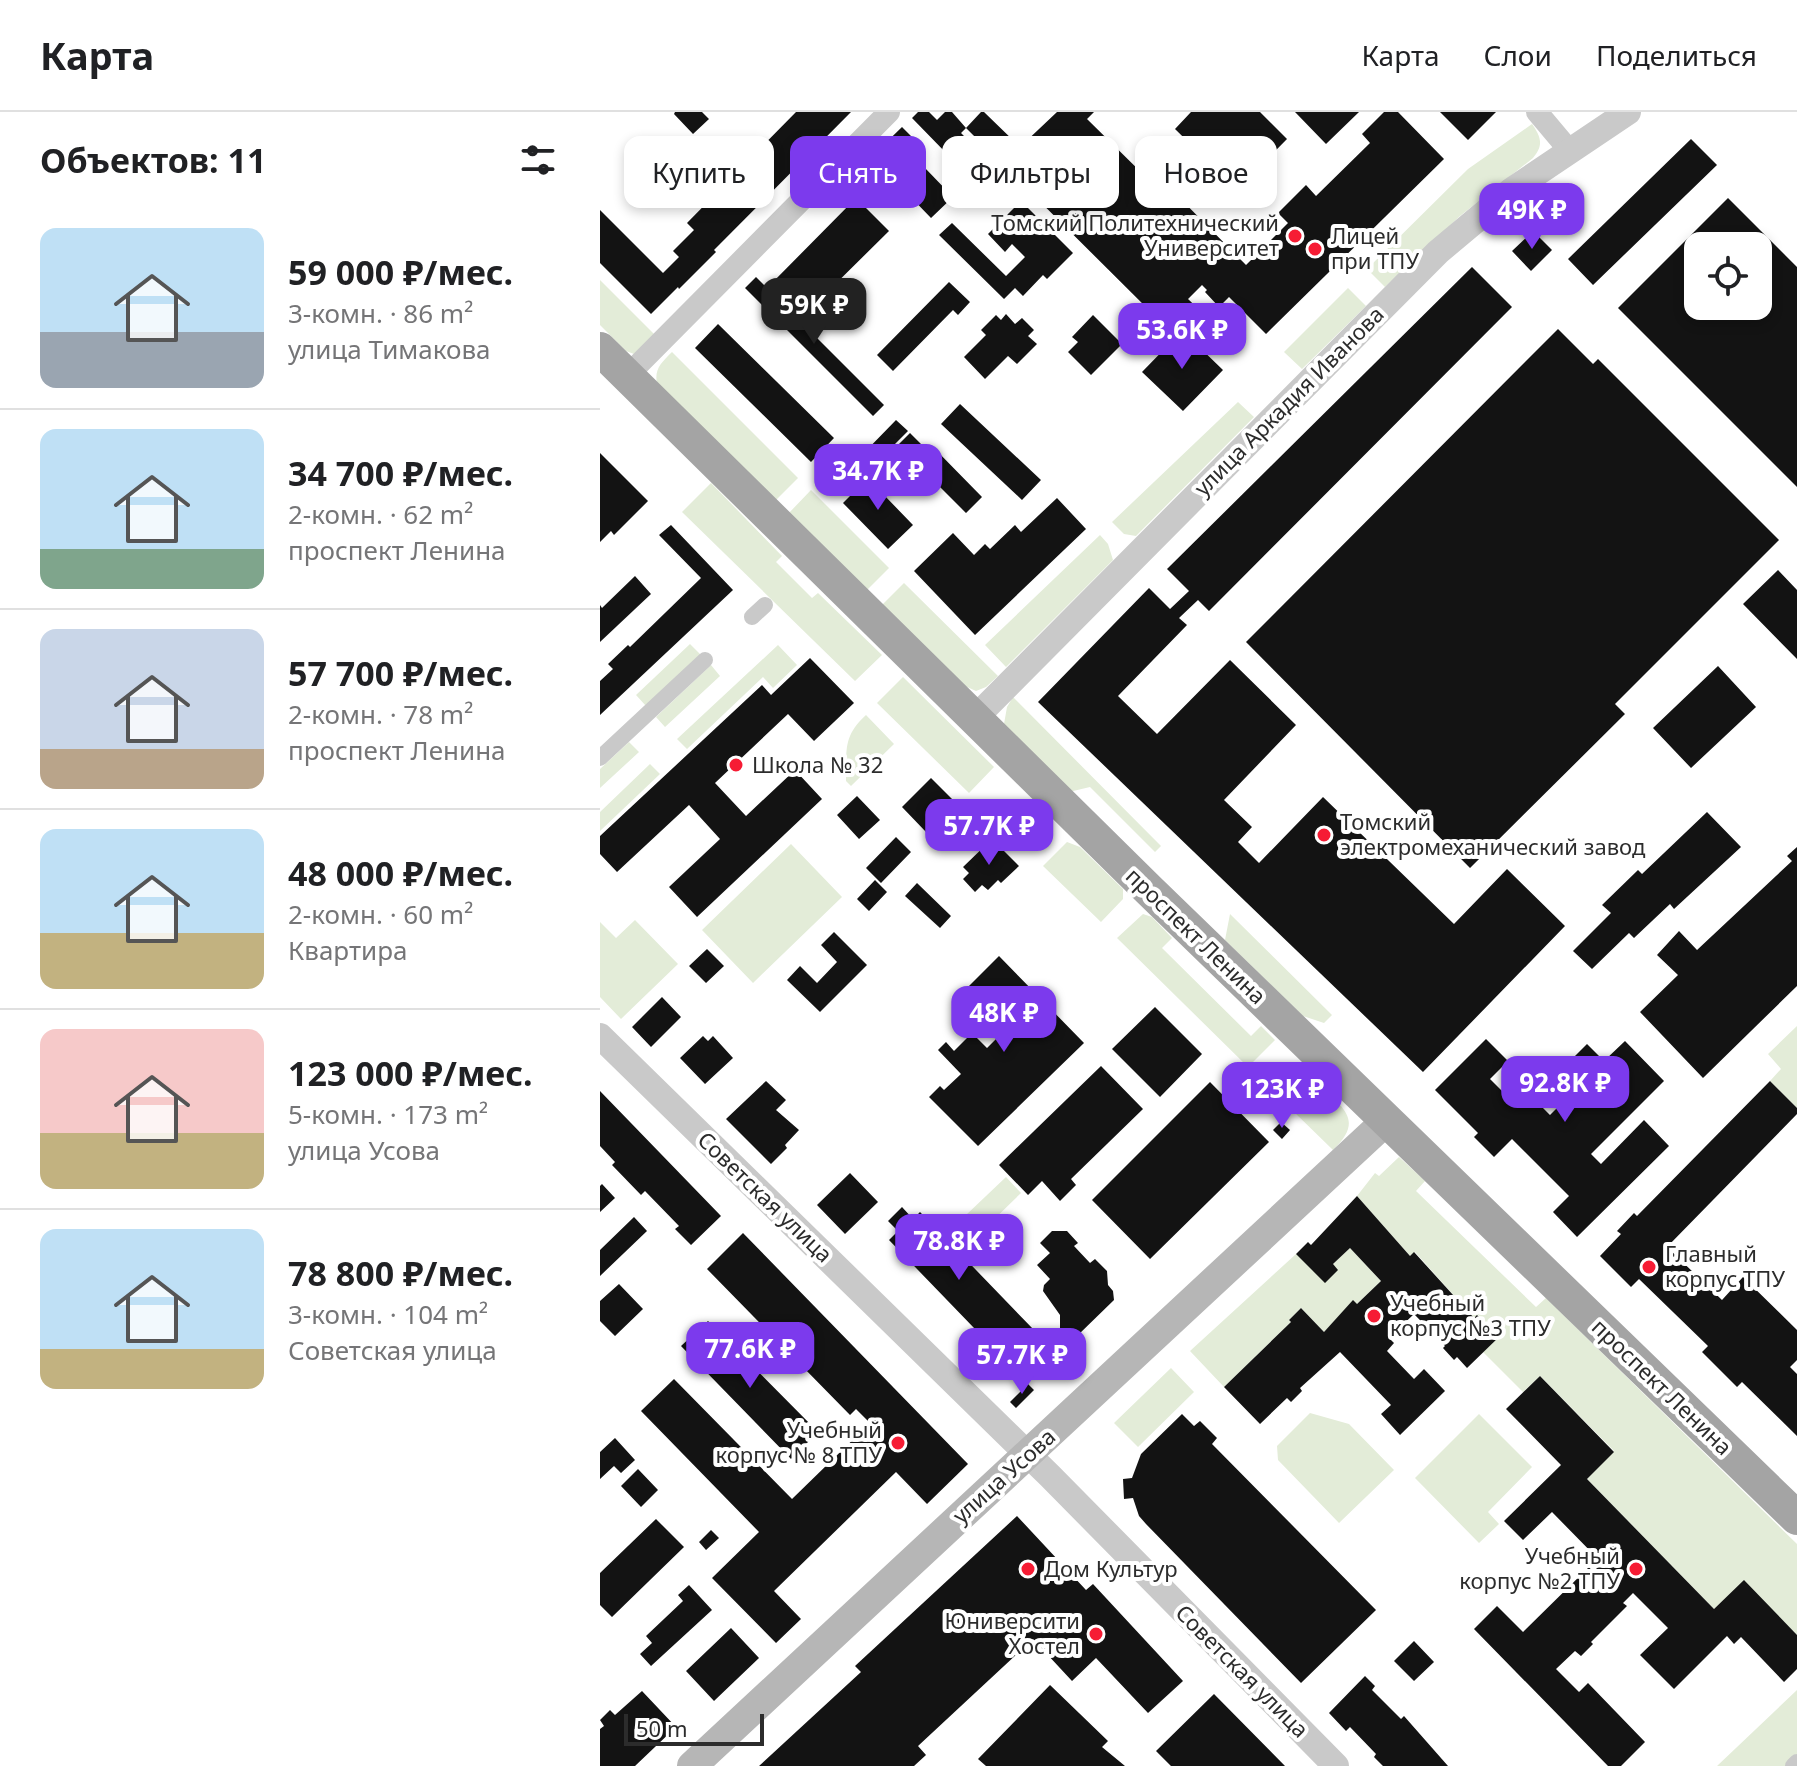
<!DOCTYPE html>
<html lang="ru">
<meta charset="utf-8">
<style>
body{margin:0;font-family:"Noto Sans",sans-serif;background:#f2f2f2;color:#202124;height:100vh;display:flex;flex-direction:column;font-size:30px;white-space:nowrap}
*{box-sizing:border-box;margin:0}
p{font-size:26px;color:#757577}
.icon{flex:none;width:44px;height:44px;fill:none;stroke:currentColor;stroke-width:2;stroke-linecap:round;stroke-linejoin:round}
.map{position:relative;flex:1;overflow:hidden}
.drawer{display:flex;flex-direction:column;background:#fff;width:600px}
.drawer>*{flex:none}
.top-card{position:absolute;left:24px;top:24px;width:760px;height:72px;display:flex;gap:16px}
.fabs{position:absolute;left:1084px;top:120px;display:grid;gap:16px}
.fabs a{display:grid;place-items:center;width:88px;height:88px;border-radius:16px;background:#fff;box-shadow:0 4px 12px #0003;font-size:40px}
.scale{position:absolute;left:24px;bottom:20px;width:140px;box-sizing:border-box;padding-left:8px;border:4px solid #2c2c2c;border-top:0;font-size:22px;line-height:28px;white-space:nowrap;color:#2c2c2c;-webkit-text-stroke:6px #fff;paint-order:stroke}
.price{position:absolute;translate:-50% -68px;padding:0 18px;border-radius:16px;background:#7c3aed;color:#fff;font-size:26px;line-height:52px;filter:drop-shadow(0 2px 4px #0008)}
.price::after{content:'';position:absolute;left:50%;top:48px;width:24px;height:18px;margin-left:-12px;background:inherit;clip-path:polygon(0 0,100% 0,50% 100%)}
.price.current{background:#222;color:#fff}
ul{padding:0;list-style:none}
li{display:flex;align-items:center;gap:24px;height:200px;padding:0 40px}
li+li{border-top:2px solid #e0e0e0}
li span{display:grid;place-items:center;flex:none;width:224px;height:160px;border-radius:16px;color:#555}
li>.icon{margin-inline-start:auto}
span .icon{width:96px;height:96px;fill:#fffc;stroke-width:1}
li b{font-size:34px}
h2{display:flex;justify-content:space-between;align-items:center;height:96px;padding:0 40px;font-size:34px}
.pill{padding:0 28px;border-radius:16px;background:#fff;box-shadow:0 4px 12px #0003;font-size:28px;line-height:72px}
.pill.current{background:#7c3aed;color:#fff}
header{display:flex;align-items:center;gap:48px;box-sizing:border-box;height:112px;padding:0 40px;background:#fff;border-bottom:2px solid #e0e0e0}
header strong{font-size:38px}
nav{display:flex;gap:44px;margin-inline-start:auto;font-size:28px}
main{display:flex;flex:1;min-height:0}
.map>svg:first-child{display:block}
.green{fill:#e3ecd8}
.building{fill:#131313;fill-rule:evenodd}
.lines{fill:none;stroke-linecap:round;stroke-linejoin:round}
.pedestrian{stroke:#c9c9c9;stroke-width:16}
.minor{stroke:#c9c9c9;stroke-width:22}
.tertiary{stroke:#c9c9c9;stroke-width:26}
.secondary{stroke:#b6b6b6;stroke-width:30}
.primary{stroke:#a4a4a4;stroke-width:34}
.poi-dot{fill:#f61c34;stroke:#fff;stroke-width:3}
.labels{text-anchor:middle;stroke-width:8;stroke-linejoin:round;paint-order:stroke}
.poi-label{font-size:22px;fill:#2c2c2c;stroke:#fff;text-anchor:start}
.street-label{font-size:22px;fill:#2c2c2c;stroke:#fff}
</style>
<header>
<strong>Карта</strong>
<nav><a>Карта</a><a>Слои</a><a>Поделиться</a></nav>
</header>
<main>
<section class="drawer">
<h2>Объектов: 11<svg class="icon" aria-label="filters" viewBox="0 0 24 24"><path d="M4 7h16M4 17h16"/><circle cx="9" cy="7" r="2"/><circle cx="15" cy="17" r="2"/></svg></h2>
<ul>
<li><span style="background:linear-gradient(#bfe0f5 65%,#9aa5b1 0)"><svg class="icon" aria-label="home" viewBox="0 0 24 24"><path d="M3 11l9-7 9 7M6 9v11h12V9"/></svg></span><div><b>59 000 ₽/мес.</b><p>3-комн. · 86 m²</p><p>улица Тимакова</p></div></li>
<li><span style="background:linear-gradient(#bfe0f5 75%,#7fa58c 0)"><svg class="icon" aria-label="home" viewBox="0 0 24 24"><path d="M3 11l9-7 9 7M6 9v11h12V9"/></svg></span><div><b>34 700 ₽/мес.</b><p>2-комн. · 62 m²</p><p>проспект Ленина</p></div></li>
<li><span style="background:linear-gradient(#c9d6e8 75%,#b9a48a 0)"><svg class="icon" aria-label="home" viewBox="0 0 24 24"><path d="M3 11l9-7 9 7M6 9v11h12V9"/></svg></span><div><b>57 700 ₽/мес.</b><p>2-комн. · 78 m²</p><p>проспект Ленина</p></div></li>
<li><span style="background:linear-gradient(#bfe0f5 65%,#c2b280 0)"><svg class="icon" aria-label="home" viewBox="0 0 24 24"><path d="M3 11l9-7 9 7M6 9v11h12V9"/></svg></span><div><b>48 000 ₽/мес.</b><p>2-комн. · 60 m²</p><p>Квартира</p></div></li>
<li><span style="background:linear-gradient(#f6c9c9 65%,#c2b280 0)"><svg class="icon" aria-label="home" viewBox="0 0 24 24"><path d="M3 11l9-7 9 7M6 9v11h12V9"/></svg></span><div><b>123 000 ₽/мес.</b><p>5-комн. · 173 m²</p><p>улица Усова</p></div></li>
<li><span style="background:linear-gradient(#bfe0f5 75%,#c2b280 0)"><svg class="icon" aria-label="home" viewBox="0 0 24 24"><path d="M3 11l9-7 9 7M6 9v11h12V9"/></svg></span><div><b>78 800 ₽/мес.</b><p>3-комн. · 104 m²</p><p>Советская улица</p></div></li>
</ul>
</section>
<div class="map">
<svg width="1197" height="1654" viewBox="0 0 1197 1654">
<rect width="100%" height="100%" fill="#fff"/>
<!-- green -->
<path class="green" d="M 932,12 C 941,25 944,33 933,46 L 860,104 L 785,175 L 767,157 L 868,57 Z
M 0,168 L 56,224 L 34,242 L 26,239 L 0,213 Z
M 748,176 L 766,194 L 702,257 L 684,240 Z
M 72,240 L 198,366 L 175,389 L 58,276 C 53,258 60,252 72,240 Z
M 638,290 L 654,305 L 536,424 L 524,422 L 512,410 Z
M 111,371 L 182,444 L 176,450 L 212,486 L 218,481 L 282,543 L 255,569 L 82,400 Z
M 211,378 L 289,456 L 267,478 L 188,402 Z
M 500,423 L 508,432 L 513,448 L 406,555 L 385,533 Z
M 304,471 L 398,564 L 386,575 L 376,579 L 365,574 L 282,493 Z
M 90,532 L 101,543 L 46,594 L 36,583 Z
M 178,533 L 197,553 L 173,576 L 163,565 L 87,637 L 77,627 Z
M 111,553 L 120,564 L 65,615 L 56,605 Z
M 303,565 L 394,655 L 369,681 L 277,591 Z
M 413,585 L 561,734 L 555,740 L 490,675 L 469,680 L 404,612 L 407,595 Z
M 266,603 L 294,632 L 251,674 L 246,669 C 247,639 242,625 266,603 Z
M 29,630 L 39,640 L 0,676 L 0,657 Z
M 50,652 L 60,662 L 0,719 L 0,700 Z
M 467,730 L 480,735 L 523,777 L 523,787 L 501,810 L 443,754 Z
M 191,732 L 242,785 L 153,871 L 102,818 Z
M 543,802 L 552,805 L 572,826 L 562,836 L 651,924 L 661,914 L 675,928 L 648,955 L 517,826 Z
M 630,802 L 732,903 L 724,911 L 703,904 L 625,828 Z
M 35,808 L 78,852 L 21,907 L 0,885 L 0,810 L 16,826 Z
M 1197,914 L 1197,996 L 1170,969 L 1181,957 L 1168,942 Z
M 720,973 C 744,997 764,1008 733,1038 L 693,999 Z
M 799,1045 L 825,1069 L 816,1079 L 936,1195 L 946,1186 L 1197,1432 L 1197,1523 L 1144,1469 L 1114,1497 L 987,1367 L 1014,1339 L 940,1264 L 923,1280 L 883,1240 L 899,1225 L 878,1203 L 874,1206 L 815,1140 L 810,1144 L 757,1084 L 775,1061 L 779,1064 Z
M 406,1065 L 421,1081 L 382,1119 L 366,1103 Z
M 750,1136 L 781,1169 L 757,1192 L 753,1189 L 724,1220 L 701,1196 L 689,1208 L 691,1210 L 624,1275 L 590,1239 L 696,1142 L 733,1152 Z
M 571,1256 L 594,1280 L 538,1335 L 514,1311 Z
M 710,1301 L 749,1312 L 794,1358 L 739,1411 L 678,1348 L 677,1334 Z
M 879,1302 L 932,1355 L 888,1400 L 899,1412 L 879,1431 L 815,1366 Z
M 1197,1578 L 1197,1654 L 1117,1654 Z"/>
<!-- building -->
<path class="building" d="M 75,0 L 102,0 L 109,7 L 93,22 L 74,2 Z
M 196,0 L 251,0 L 114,138 L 116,140 L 79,177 L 78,175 L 51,202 L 0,151 L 0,98 L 63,161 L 79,145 L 73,139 L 94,118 L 87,111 Z
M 318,0 L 329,0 L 337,8 L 345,0 L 352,0 L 366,16 L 361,21 L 367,27 L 349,44 L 312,6 Z
M 381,0 L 384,0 L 420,35 L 457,0 L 494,0 L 487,7 L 553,72 L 559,65 L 646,153 L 688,111 L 678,101 L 706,73 L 716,84 L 770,31 L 762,22 L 784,0 L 798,0 L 844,47 L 666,222 L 629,185 L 619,195 L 605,180 L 607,178 L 602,173 L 588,187 L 614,212 L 609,217 L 614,223 L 606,231 L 575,200 L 563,212 L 366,16 Z
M 591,0 L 660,0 L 687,27 L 637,78 L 575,17 Z
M 695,0 L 759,0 L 726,32 Z
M 840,0 L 896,0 L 868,28 Z
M 302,15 L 313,26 L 272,66 L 261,55 Z
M 1091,27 L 1117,53 L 993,173 L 968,147 Z
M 325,56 L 353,85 L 331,106 L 303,77 Z
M 256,86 L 289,119 L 201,206 L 169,174 Z
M 1128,86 L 1197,155 L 1197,375 L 1018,196 ZM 1098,134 L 1158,134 L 1158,194 L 1098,194 Z
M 421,89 L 473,141 L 447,167 L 443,163 L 423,184 L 415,176 L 404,187 L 339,123 L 352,111 L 406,164 L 425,145 L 412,132 L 405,140 L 388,122 Z
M 933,119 L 952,138 L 931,159 L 912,139 Z
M 872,155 L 912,195 L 609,499 L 598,488 L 579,506 L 587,513 L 518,584 L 557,622 L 630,548 L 696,613 L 624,688 L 652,715 L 638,730 L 659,751 L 723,685 L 854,812 L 907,757 L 965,814 L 823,960 L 438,590 L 549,476 L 570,497 L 589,479 L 567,457 Z
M 156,165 L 284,293 L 273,304 L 145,176 Z
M 349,170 L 370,190 L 358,203 L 353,198 L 293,259 L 277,243 Z
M 406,202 L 415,212 L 422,206 L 434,218 L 428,224 L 437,232 L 417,252 L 408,244 L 385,267 L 364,245 L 386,223 L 381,218 L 396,203 L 401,208 Z
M 493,203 L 522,232 L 491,263 L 468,240 L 478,230 L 472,225 Z
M 118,212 L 234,326 L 211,350 L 95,236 Z
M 958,217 L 993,252 L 998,247 L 1179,428 L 1015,592 L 1025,602 L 870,756 L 646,530 Z
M 580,221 L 591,232 L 594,230 L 623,258 L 583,299 L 542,260 Z
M 360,292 L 441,368 L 422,388 L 341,312 Z
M 296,308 L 308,319 L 270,357 L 259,346 Z
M 310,321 L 323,334 L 285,372 L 272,359 Z
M 331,333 L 382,385 L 366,401 L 315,350 Z
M 0,341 L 48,389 L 14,423 L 11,419 L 0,430 Z
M 272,362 L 289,378 L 284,383 L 313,413 L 288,437 L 243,391 Z
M 457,386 L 486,417 L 375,523 L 314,459 L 353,421 L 374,443 L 385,432 L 390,437 L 415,413 L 421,420 Z
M 71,413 L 133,478 L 0,603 L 0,569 L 13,557 L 8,552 L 28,533 L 30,535 L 101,466 L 59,423 Z
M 1178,458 L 1197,478 L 1197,547 L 1143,492 Z
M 35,464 L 51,482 L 0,530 L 0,493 L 2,496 Z
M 210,546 L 254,591 L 214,629 L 188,602 L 115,671 L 146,704 L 195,658 L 222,687 L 97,805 L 69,775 L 120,727 L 89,693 L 17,760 L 0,742 L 0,724 L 162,573 L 171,583 Z
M 1118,554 L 1156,595 L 1091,656 L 1053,616 Z
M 331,666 L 356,691 L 326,720 L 302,695 Z
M 257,684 L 280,708 L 259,727 L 237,703 Z
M 1107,700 L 1141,735 L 1074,797 L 1070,792 L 1034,826 L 1029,821 L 992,857 L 973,839 L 1011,801 L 1002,793 L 1038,758 L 1042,762 Z
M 296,725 L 311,740 L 281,771 L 266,756 Z
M 392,727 L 419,754 L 401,771 L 398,768 L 388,778 L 382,773 L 375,780 L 363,767 L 369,761 L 363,755 Z
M 1197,735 L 1197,874 L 1103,966 L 1040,900 L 1078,863 L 1057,843 L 1079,819 L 1097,838 L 1192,749 L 1187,744 Z
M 275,768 L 287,780 L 269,799 L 257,787 Z
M 317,771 L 351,804 L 340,816 L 305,784 Z
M 234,820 L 267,853 L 220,900 L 187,868 L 200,854 L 217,871 L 237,850 L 221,833 Z
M 107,837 L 124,854 L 106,871 L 89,854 Z
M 399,844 L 484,931 L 378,1034 L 329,985 L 340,974 L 344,978 L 361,962 L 338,938 L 346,930 L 354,939 L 372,921 L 387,936 L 397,926 L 393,922 L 401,914 L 365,878 Z
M 62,885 L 81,905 L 51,935 L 32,915 Z
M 555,895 L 602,942 L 560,985 L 512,937 Z
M 103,924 L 108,929 L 113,924 L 133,946 L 105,972 L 80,946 Z
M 886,927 L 908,949 L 890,967 L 908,985 L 927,967 L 947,988 L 941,994 L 950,1003 L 981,972 L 964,955 L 987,932 L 1004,949 L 1025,929 L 1064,969 L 991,1042 L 1001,1052 L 1044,1008 L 1069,1034 L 977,1125 L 953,1100 L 969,1084 L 912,1027 L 894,1045 L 874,1025 L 878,1021 L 835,978 Z
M 501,954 L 543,997 L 471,1067 L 476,1073 L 460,1089 L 442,1069 L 428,1083 L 399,1053 Z
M 166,969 L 186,988 L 176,998 L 199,1018 L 185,1033 L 187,1036 L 171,1052 L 126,1007 Z
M 1170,969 L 1197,996 L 1197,1002 L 1067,1135 L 1122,1188 L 1143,1165 L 1197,1218 L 1197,1248 L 1190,1255 L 1197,1262 L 1197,1324 L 1142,1270 L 1137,1275 L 1102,1240 L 1108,1234 L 1039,1167 L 1031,1175 L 1000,1144 L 1021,1122 L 1017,1119 L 1034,1101 L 1037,1104 Z
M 610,970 L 669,1030 L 550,1147 L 492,1088 Z
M 0,979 L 121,1104 L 91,1133 L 75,1117 L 79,1114 L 45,1079 L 41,1083 L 12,1053 L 15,1050 L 0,1034 Z
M 681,1010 L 690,1018 L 682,1027 L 673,1018 Z
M 250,1061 L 278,1090 L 245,1122 L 217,1093 Z
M 2,1072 L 15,1086 L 0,1100 L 0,1074 Z
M 757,1084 L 810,1144 L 814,1140 L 874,1206 L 877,1203 L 899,1225 L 867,1256 L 857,1245 L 854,1248 L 843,1236 L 845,1234 L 814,1202 L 789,1226 L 794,1231 L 787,1239 L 814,1267 L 824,1257 L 845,1279 L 800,1323 L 781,1302 L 791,1293 L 740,1240 L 700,1276 L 702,1279 L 691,1290 L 687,1286 L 660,1312 L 624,1275 L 691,1210 L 689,1208 L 701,1196 L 724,1220 L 753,1188 L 757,1192 L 781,1169 L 750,1136 L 733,1152 L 738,1158 L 725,1171 L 696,1142 L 708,1130 L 711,1133 Z
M 302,1095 L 313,1107 L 320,1100 L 433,1217 L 403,1246 L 289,1128 L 298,1119 L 288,1109 Z
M 34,1105 L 47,1119 L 0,1164 L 0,1138 Z
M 452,1119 L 467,1119 L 478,1131 L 474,1134 L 490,1151 L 495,1147 L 507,1159 L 508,1173 L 513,1179 L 514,1188 L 477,1224 L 460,1224 L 460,1203 L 443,1179 L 444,1173 L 450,1167 L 437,1153 L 450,1141 L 440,1131 Z
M 143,1121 L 368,1352 L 327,1392 L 296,1360 L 174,1479 L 201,1507 L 176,1531 L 112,1466 L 159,1420 L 41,1299 L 74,1267 L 192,1387 L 270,1311 L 256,1297 L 250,1303 L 107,1157 Z
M 19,1172 L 43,1197 L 15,1224 L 0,1209 L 0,1189 Z
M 108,1209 L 218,1320 L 191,1347 L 81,1234 Z
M 940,1264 L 1014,1340 L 987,1367 L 1114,1497 L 1144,1468 L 1197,1523 L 1197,1557 L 1184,1570 L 1141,1525 L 1134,1532 L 1127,1524 L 1074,1577 L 1040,1543 L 1068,1516 L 1033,1481 L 1023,1491 L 1027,1494 L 991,1530 L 993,1532 L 981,1544 L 975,1539 L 956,1557 L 979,1580 L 988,1571 L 1045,1630 L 1021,1654 L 1008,1654 L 874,1517 L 897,1494 L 923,1520 L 989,1455 L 993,1460 L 1002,1451 L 952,1400 L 923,1428 L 904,1409 L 961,1353 L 906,1297 Z
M 428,1272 L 434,1278 L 416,1296 L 410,1290 Z
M 582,1302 L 594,1314 L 600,1309 L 617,1326 L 612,1332 L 776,1498 L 701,1571 L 546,1412 L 539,1404 L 533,1386 L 524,1387 L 523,1367 L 532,1366 L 541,1342 Z
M 15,1326 L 35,1348 L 21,1361 L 14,1354 L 0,1367 L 0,1340 Z
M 38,1357 L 58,1378 L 41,1395 L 21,1374 Z
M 417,1404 L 486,1478 L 493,1472 L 583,1569 L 548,1601 L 496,1546 L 472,1569 L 433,1527 L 318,1634 L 326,1643 L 314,1654 L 159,1654 L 261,1560 L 255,1554 Z
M 56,1407 L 84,1435 L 12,1505 L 0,1493 L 0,1461 Z
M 111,1418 L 119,1426 L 106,1438 L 99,1430 Z
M 89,1473 L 112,1498 L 51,1554 L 40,1542 L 52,1531 L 46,1524 L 83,1489 L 78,1483 Z
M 131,1516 L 159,1546 L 114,1589 L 86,1559 Z
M 814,1529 L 834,1550 L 814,1569 L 794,1549 Z
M 765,1564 L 775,1574 L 772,1578 L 801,1607 L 804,1604 L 848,1654 L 783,1654 L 774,1645 L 776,1642 L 750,1615 L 746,1619 L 729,1601 Z
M 450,1573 L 508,1629 L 502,1635 L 525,1654 L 386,1654 L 378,1647 Z
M 42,1579 L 76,1615 L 35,1654 L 0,1654 L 0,1617 L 4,1614 L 0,1608 L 10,1598 L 15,1603 Z
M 614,1582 L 685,1654 L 571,1654 L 556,1639 Z"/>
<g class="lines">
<!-- pedestrian -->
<path class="pedestrian" d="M 152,505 L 165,493
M 0,646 L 105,548
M 1193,1654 L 1197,1650"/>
<!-- minor -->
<path class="minor" d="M 937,0 L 969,38
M 27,264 L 289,0"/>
<!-- tertiary -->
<path class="tertiary" d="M 375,606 L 838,140 L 912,78 L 1028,0
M 0,924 L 450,1364 L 736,1654"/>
<!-- secondary -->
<path class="secondary" d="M 92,1654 L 786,1009"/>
<!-- primary -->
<path class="primary" d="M 0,237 L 549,778 L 1197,1406"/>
</g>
<!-- markers -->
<g class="poi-dot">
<circle cx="695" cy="124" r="8"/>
<circle cx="715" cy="137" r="8"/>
<circle cx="136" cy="653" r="8"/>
<circle cx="724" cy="723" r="8"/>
<circle cx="1049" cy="1155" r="8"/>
<circle cx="774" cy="1204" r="8"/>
<circle cx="298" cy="1331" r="8"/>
<circle cx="428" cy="1457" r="8"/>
<circle cx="1036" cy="1457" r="8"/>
<circle cx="496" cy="1522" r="8"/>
</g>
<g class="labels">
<!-- poi labels -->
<g class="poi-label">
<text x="679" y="119" text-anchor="end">Томский Политехнический<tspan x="679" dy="25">Университет</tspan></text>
<text x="731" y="132">Лицей<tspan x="731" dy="25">при ТПУ</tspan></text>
<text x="152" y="661">Школа № 32</text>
<text x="740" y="718">Томский<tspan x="740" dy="25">электромеханический завод</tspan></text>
<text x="1065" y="1150">Главный<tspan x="1065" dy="25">корпус ТПУ</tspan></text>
<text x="790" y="1199">Учебный<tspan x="790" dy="25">корпус №3 ТПУ</tspan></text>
<text x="282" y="1326" text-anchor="end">Учебный<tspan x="282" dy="25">корпус № 8 ТПУ</tspan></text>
<text x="1020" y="1452" text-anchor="end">Учебный<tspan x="1020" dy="25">корпус №2 ТПУ</tspan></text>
<text x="444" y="1465">Дом Культур</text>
<text x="480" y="1517" text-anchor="end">Юниверсити<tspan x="480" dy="25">Хостел</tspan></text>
</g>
<!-- street labels -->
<g class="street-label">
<text transform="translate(689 289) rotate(-45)" y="8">улица Аркадия Иванова</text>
<text transform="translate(596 824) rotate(44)" y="8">проспект Ленина</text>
<text transform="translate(165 1085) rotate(44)" y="8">Советская улица</text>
<text transform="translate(1062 1275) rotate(44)" y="8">проспект Ленина</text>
<text transform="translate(404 1364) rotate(-42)" y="8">улица Усова</text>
<text transform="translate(642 1559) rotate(45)" y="8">Советская улица</text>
</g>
</g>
</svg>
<div class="fabs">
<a><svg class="icon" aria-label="locate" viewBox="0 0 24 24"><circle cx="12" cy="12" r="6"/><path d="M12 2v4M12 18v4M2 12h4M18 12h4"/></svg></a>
</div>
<div class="scale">50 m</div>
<b class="price" style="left:932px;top:139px">49K ₽</b>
<b class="price current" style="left:214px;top:234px">59K ₽</b>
<b class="price" style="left:582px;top:259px">53.6K ₽</b>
<b class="price" style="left:278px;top:400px">34.7K ₽</b>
<b class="price" style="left:389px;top:755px">57.7K ₽</b>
<b class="price" style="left:404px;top:942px">48K ₽</b>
<b class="price" style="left:965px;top:1012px">92.8K ₽</b>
<b class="price" style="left:682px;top:1018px">123K ₽</b>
<b class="price" style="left:359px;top:1170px">78.8K ₽</b>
<b class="price" style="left:150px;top:1278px">77.6K ₽</b>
<b class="price" style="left:422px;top:1284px">57.7K ₽</b>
<div class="top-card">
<a class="pill">Купить</a>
<a class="pill current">Снять</a>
<a class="pill">Фильтры</a>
<a class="pill">Новое</a>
</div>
</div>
</main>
